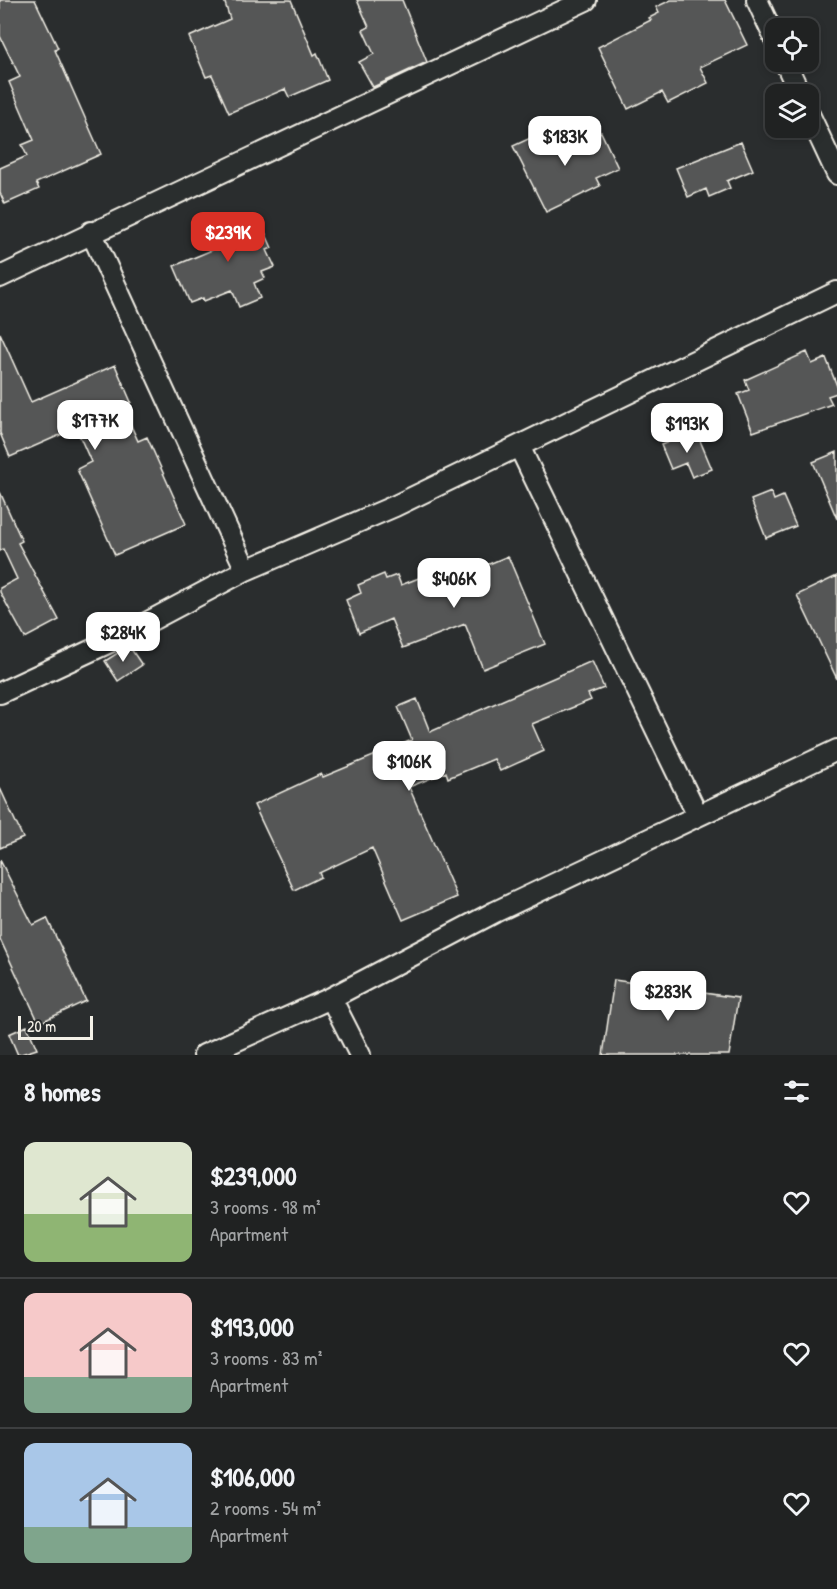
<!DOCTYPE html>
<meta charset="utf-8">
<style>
body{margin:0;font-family:"Patrick Hand",sans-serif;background:#282a2a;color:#f1f3f6;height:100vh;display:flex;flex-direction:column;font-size:22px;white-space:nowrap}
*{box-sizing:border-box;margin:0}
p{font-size:20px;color:#a2a4a5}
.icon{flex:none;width:33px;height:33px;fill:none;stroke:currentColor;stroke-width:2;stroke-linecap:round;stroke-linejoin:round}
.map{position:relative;height:1055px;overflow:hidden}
.sheet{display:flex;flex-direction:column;background:#202222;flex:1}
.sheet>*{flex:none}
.tools{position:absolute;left:765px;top:18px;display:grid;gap:12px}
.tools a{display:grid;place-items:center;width:54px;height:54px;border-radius:12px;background:#202222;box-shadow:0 3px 9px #0003,0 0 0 2px #3d3f40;font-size:30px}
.scale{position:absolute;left:18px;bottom:15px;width:75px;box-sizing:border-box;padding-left:6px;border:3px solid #f4f1e8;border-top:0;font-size:16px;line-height:21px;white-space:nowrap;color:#f4f1e8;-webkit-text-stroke:4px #2a2d2e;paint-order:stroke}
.price{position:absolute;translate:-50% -51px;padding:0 14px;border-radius:12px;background:#fff;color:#222;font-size:20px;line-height:39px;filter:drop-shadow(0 2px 3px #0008)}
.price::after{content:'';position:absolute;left:50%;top:36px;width:18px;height:14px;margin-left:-9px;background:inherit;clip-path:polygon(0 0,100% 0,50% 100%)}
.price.current{background:#d93025;color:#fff}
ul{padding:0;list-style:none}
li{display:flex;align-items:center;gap:18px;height:150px;padding:0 24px}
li+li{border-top:2px solid #3d3f40}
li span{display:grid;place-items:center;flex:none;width:168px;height:120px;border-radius:12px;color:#555}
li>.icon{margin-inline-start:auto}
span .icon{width:72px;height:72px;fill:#fffc;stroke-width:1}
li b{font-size:26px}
h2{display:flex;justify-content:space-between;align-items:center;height:72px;padding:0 24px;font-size:26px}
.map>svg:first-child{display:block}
.building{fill:#555756;stroke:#f4f1e8;stroke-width:1.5}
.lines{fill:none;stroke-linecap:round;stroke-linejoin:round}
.minor-casing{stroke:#f4f1e8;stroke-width:24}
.minor{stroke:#2a2d2e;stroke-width:20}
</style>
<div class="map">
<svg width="837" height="1055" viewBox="0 0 837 1055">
<rect width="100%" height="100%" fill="#2a2d2e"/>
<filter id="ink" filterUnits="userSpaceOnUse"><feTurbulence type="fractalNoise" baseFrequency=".0167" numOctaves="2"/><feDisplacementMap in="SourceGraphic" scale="12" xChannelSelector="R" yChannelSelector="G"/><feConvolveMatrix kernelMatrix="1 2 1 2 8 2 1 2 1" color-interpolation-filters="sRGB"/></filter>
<g filter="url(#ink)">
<!-- building -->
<path class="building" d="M 0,0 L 35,0 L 58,48 L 55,50 L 101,154 L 36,183 L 39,189 L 5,204 L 0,193 L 0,168 L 27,156 L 22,145 L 34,140 L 9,82 L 20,77 L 0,36 Z
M 224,0 L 291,0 L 314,55 L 317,53 L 328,80 L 289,97 L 285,89 L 229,113 L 212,75 L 206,77 L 189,37 L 230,19 Z
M 357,0 L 402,0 L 427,62 L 373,87 L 359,62 L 374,54 L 363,30 L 369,27 Z
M 671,0 L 725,0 L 747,45 L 700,67 L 708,83 L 668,103 L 662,92 L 628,109 L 598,47 L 651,20 L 649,18 L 659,13 L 656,7 Z
M 601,132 L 618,168 L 596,178 L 600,186 L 546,212 L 513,146 L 537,135 L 543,148 L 574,133 L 579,143 Z
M 741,142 L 753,170 L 727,181 L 730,188 L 709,197 L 706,189 L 688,197 L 676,168 Z
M 234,218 L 237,223 L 247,219 L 251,227 L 261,223 L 272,248 L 267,250 L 275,267 L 262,272 L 265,278 L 254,283 L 260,298 L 239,307 L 232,290 L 204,301 L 203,298 L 190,303 L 174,266 L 212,250 L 203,231 Z
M 0,333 L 31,402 L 115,365 L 131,402 L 122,406 L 138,441 L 147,437 L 186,524 L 115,555 L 77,469 L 91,462 L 76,428 L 10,457 L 0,433 Z
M 807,352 L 812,364 L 826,358 L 837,386 L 837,393 L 828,396 L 832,404 L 753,432 L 738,394 L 749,390 L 745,380 Z
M 696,431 L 712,469 L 692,477 L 686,463 L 671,469 L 661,445 Z
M 837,452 L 837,519 L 813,462 Z
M 0,492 L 22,541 L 18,543 L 59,620 L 25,638 L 0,592 L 0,588 L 17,579 L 3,549 L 0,551 Z
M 771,492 L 774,500 L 783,496 L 796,526 L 766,538 L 751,500 Z
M 508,556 L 545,644 L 483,669 L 465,624 L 403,648 L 391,619 L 359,633 L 346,600 L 361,593 L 358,585 L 384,574 L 386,579 L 397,575 L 401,585 L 465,560 L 470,572 Z
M 837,576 L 837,679 L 797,595 Z
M 129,646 L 142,665 L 118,681 L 105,661 Z
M 592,661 L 604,688 L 588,694 L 591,700 L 532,724 L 544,751 L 500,771 L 494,759 L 448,778 L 446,772 L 409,787 L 457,897 L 403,920 L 372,848 L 319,873 L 321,877 L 294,890 L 254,805 L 321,774 L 323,777 L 412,740 L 398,707 L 417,699 L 430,732 Z
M 0,788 L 23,838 L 0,848 Z
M 0,860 L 33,925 L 47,918 L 86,1001 L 39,1023 L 0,939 Z
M 614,980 L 738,998 L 729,1055 L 603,1055 Z
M 27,1026 L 37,1049 L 18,1055 L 9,1034 Z"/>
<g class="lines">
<defs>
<path id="minor" d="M 757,0 L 776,41
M 785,62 L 800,94
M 808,112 L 837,174
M 91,232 L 246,570
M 0,277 L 586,0
M 519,446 L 697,814
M 0,693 L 116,639 L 246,570 L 395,506 L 837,292
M 331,998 L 360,1055
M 204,1055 L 331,998 L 495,912 L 837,750"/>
</defs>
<!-- minor casing -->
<use href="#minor" class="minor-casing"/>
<!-- minor -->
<use href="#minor" class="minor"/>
</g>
</g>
</svg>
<div class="tools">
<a><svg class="icon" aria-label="locate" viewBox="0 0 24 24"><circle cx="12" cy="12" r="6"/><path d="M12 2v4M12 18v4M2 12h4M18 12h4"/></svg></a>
<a><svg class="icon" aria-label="layers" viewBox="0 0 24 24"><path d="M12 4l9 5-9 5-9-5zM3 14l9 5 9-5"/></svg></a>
</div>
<div class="scale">20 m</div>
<b class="price" style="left:565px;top:167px">$183K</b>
<b class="price current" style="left:228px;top:263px">$239K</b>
<b class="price" style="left:95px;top:451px">$177K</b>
<b class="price" style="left:687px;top:454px">$193K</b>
<b class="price" style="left:454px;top:609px">$406K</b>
<b class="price" style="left:123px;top:663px">$284K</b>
<b class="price" style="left:409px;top:792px">$106K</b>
<b class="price" style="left:668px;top:1022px">$283K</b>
</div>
<section class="sheet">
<h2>8 homes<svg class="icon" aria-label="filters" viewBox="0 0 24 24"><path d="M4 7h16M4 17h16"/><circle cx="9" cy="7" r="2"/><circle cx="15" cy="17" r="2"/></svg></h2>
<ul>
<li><span style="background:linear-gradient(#dfe7d0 60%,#8fb573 0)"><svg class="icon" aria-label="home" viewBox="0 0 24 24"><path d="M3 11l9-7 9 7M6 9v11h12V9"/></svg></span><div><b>$239,000</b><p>3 rooms · 98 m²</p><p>Apartment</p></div><svg class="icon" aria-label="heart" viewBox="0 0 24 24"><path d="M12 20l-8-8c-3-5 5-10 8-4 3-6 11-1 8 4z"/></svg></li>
<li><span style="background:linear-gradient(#f6c9c9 70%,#7fa58c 0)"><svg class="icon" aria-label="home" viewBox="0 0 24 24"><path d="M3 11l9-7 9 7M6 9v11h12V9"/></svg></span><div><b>$193,000</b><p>3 rooms · 83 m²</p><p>Apartment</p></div><svg class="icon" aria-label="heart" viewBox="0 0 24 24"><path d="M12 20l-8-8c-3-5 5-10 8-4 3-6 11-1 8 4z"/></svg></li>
<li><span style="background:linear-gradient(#a9c7e8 70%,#7fa58c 0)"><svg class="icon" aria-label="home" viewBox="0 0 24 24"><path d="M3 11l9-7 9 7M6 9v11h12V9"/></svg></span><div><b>$106,000</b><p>2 rooms · 54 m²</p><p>Apartment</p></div><svg class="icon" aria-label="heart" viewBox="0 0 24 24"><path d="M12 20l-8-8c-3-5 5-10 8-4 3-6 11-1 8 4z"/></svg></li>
</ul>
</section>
